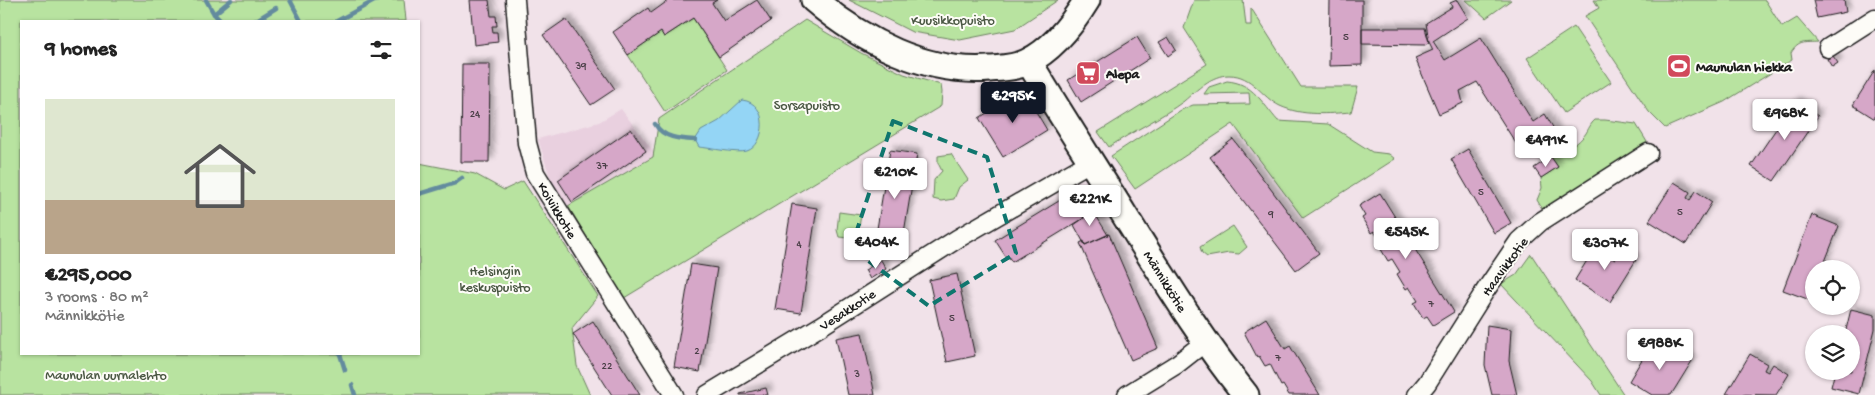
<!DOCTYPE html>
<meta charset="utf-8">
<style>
body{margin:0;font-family:"Gochi Hand",sans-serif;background:#f2f2f2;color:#222;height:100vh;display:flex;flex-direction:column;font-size:19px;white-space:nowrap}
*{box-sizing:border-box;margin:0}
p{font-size:16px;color:#767676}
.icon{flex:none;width:28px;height:28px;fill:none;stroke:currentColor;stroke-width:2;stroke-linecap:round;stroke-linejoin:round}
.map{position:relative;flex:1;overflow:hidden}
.drawer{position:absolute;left:20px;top:20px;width:400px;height:335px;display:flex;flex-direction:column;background:#fff;border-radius:0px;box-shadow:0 1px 4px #0004}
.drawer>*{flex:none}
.fabs{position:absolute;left:1805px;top:260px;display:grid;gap:10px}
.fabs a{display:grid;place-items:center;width:55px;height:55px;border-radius:50%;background:#fff;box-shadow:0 1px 4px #0004;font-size:25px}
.price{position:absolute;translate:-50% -42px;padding:0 11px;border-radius:5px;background:#fff;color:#222;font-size:16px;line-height:32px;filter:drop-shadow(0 1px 2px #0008)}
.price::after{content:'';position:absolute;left:50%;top:30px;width:15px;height:11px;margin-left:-8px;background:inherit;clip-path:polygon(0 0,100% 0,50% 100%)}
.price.on{background:#111827;color:#fff}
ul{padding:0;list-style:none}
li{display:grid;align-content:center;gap:10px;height:265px;padding:0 25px}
li span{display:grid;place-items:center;height:155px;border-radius:0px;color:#555}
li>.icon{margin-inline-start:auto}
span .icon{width:90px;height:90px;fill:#fffc;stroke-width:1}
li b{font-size:21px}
h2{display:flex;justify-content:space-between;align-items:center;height:60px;padding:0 25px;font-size:21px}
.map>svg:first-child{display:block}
.built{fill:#e9d0df}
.green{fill:#b8e3a0;stroke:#6a805e}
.water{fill:#94d5f5;stroke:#648b9e}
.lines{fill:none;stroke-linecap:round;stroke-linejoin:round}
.stream{stroke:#648b9e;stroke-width:4.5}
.building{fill:#d6a7c8;stroke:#1c1c1c;filter:url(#shadow)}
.street-casing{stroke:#1c1c1c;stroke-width:21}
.secondary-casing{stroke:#1c1c1c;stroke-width:29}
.street{stroke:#fdfcf7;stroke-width:18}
.secondary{stroke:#fdfcf7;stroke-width:25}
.marked{fill:none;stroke:#0f766e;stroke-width:4;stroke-dasharray:10 6;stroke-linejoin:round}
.labels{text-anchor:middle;stroke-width:4;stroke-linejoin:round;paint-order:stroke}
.number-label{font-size:11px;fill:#4a3f47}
.park-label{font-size:14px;fill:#4b5844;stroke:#fdfcf7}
.poi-label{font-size:14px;font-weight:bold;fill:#1c1c1c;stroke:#fdfcf7;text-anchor:start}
.street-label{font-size:14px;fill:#1c1c1c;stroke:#fdfcf7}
</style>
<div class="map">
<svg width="1875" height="395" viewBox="0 0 1875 395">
<defs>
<filter id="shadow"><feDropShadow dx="4.5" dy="-4.5" stdDeviation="2.5" flood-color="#0004"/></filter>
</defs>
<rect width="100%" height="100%" fill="#f1e2e9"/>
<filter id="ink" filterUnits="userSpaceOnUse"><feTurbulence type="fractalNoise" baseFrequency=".02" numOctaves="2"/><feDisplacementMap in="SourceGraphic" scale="10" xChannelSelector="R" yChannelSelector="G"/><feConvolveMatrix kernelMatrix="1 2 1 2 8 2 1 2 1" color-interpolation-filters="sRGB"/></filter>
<g filter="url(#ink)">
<!-- built -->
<path class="built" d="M 621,109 L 654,152 L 653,157 L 568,206 L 555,193 L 538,139 L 599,122 Z"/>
<!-- green -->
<path class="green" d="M 0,0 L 404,0 L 406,21 L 21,21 L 21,354 L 419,354 L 419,163 L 475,174 L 504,190 L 523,181 L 598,296 L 572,328 L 577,366 L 590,395 L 0,395 Z
M 849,0 L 1058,0 L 1015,29 L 960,40 L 912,32 Z
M 1194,0 L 1243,0 L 1246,25 L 1251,25 L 1251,8 L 1301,87 L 1358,87 L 1351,112 C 1328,114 1302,116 1280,106 C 1261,97 1253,75 1229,75 C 1211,75 1197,90 1184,101 C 1161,118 1133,131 1109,147 L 1098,132 L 1207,64 L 1184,28 Z
M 1466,0 L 1511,0 L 1486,18 Z
M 1594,0 L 1765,0 L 1782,27 L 1797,18 L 1818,42 C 1806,43 1799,40 1791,53 L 1792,60 L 1724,102 L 1665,128 L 1649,112 L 1585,16 L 1599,8 Z
M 693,18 L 727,70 L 665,112 L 628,55 L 661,32 L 664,37 Z
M 805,20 L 861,53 L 904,74 L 941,85 L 942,92 L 941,106 L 624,298 L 568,206 L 653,157 L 659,119 Z
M 1574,27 L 1611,82 L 1564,113 L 1527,58 Z
M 1227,81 C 1253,83 1262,103 1278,121 L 1328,124 L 1372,152 L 1389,154 L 1395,159 L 1303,218 L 1233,124 L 1135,189 L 1111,156 L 1181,110 L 1193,105 L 1250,104 L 1249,93 L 1204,94 L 1209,87 Z
M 1595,120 L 1605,120 L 1636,124 L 1647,142 L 1544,212 L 1537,200 L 1542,188 L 1541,178 L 1558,167 L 1551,157 C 1562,151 1575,147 1583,137 C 1588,132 1589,125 1595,120 Z
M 951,154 L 968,180 L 959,187 L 954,199 L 941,201 L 933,199 L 934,180 L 942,171 L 938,163 L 938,156 Z
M 839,212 L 861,215 L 857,239 L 839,237 L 837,230 Z
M 1233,226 L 1247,247 L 1239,254 L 1229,253 L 1207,257 L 1202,253 L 1200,247 Z
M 1531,254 L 1624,395 L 1601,395 L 1592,381 L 1501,284 L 1516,275 Z"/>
<!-- water -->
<path class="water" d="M 742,100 C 770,103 766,145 747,151 C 738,154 710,148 699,147 L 695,140 L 701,131 L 719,121 Z"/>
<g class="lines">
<!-- stream -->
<path class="stream" d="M 206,0 L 214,14 L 221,21
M 290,0 L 301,21
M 214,14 L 231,0
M 255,21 L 276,8
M 337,21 L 376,0
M 655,124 C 663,138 679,139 695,140
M 419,194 L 455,183 L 462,178
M 340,354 L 345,370
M 352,385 L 355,395"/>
</g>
<!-- building -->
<path class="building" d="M 470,0 L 489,0 L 491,16 L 496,16 L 497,26 L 492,26 L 493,32 L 497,32 L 498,42 L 474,45 Z
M 669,0 L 717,0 L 712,3 L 724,21 L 757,0 L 771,21 L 719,57 L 693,18 L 664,37 L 661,32 L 628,55 L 613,32 L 648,8 L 651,13 Z
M 1330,0 L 1362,0 L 1362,65 L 1329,66 Z
M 1457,0 L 1468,18 L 1433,41 L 1445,60 L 1481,38 L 1533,122 L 1545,114 L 1557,134 L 1532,151 L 1530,148 L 1522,153 L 1477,82 L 1460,91 L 1463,103 L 1439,114 L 1415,58 L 1433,50 L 1429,42 L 1426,23 L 1452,7 L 1450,3 Z
M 1813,0 L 1844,0 L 1846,12 L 1817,18 Z
M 566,19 L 615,89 L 591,105 L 543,35 Z
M 1362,28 L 1425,28 L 1429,42 L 1425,45 L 1362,44 Z
M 1137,37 L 1150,58 L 1081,102 L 1068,80 Z
M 1168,37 L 1176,50 L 1168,56 L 1159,42 Z
M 1833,56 L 1838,63 L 1832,67 L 1827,59 Z
M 462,64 L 490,64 L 489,162 L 461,162 Z
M 1875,70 L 1875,119 L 1853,105 Z
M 1023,90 L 1047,130 L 1003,157 L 979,118 Z
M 1795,101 L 1818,116 L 1774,181 L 1751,166 Z
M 631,129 L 646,151 L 572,202 L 558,180 Z
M 1233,139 L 1319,253 L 1296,270 L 1210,157 Z
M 1468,149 L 1511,223 L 1494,233 L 1451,159 Z
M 890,150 L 917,154 L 901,251 L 874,247 Z
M 1551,157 L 1558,167 L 1541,178 L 1534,168 Z
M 1674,182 L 1690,192 L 1687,198 L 1690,200 L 1696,191 L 1712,202 L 1686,244 L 1649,221 Z
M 1072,193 L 1083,211 L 1081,212 L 1084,218 L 1012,262 L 1008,256 L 1006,257 L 995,240 Z
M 1380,193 L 1454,312 L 1433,325 L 1427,316 L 1423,318 L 1414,303 L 1418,301 L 1409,287 L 1406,289 L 1397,274 L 1400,272 L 1392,259 L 1388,261 L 1379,246 L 1382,244 L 1374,231 L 1371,233 L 1362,218 L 1365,216 L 1359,206 Z
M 792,204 L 817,208 L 801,313 L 775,309 Z
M 1089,204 L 1108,235 L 1085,245 L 1074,225 L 1084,218 L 1081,212 L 1083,211 L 1081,209 Z
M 1812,215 L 1839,226 L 1822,269 L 1814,269 L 1814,290 L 1810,300 L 1783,290 Z
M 1109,234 L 1158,348 L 1131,360 L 1080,243 L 1084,241 L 1085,245 Z
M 1599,241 L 1616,252 L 1612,258 L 1615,260 L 1621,251 L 1636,260 L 1610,302 L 1575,280 Z
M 881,260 L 886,269 L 870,279 L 865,270 Z
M 691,264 L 717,268 L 700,372 L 674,367 Z
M 957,274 L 975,356 L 947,362 L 929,280 Z
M 1851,309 L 1875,315 L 1875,329 L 1859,394 L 1831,387 L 1835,371 L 1851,371 L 1851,334 L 1845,334 Z
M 1266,318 L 1285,349 L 1290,346 L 1320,395 L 1289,395 L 1283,385 L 1281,386 L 1270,364 L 1265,366 L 1259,356 L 1257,357 L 1244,332 Z
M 593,321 L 640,395 L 612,395 L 573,334 Z
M 1487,325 L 1511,329 L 1509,361 L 1517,395 L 1492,395 L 1485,365 Z
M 862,333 L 875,395 L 848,395 L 836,338 Z
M 1653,341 L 1670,351 L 1667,357 L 1670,359 L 1676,350 L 1692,361 L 1671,395 L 1652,395 L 1629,381 Z
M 1750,354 L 1767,364 L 1764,370 L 1768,372 L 1773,364 L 1789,374 L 1776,395 L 1726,394 Z
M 766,388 L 768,395 L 740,395 L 740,394 Z"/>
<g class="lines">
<defs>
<path id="street" d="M 515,0 L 527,143 L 535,173 L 674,395
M 1828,48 L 1875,18
M 707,395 L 821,326 L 957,239 L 1090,162
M 1127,395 L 1177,364 L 1205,342
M 1417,395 L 1427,383 L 1485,291 L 1519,241 L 1540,222 L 1648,153"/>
<path id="secondary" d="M 814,0 C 862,41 926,74 990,69 C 1003,68 1015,68 1027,62 C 1052,50 1073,23 1087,0
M 1029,62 C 1060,114 1093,164 1125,216 C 1164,278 1200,338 1246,395"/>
</defs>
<!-- street casing -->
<use href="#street" class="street-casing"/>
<!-- secondary casing -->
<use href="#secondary" class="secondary-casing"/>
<!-- street -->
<use href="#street" class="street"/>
<!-- secondary -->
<use href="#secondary" class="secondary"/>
</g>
</g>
<!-- marked area -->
<path class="marked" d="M 893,121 L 987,157 L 1016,253 L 929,306 L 851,248 Z"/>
<!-- icons -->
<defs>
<symbol id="stadium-square" viewBox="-11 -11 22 22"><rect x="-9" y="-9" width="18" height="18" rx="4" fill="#d1495b" stroke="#fdfcf7"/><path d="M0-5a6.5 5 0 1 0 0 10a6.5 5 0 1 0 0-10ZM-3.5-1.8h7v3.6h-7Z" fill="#fff"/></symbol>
<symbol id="supermarket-square" viewBox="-11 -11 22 22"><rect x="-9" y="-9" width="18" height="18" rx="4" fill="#d1495b" stroke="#fdfcf7"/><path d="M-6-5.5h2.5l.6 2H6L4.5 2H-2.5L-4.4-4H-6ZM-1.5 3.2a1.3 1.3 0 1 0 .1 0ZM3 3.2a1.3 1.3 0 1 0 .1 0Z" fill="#fff"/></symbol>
</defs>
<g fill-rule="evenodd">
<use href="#stadium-square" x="1665" y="52" width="28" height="28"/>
<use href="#supermarket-square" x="1074" y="59" width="28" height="28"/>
</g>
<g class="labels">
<!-- number labels -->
<g class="number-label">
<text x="1346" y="40">5</text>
<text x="581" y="69">39</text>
<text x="475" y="117">24</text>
<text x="602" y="169">37</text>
<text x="1481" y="195">5</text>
<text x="1680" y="215">5</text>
<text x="1271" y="217">9</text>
<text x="799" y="247">4</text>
<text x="1431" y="307">7</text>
<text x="952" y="321">5</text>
<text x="697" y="354">2</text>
<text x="1278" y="361">7</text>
<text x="607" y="369">22</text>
<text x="857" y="377">3</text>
</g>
<!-- park labels -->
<g class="park-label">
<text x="953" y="24">Kuusikkopuisto</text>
<text x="807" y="109">Sorsapuisto</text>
<text x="495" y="275">Helsingin<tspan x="495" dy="16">keskuspuisto</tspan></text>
<text x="106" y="379">Maunulan uurnalehto</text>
</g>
<!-- poi labels -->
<g class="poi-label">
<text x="1696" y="71">Maunulan hiekka</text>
<text x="1106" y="78">Alepa</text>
</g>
<!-- street labels -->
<g class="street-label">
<text transform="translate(558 210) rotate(59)" y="5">Koivikkotie</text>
<text transform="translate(1504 266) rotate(-54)" y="5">Haavikkotie</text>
<text transform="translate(1166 281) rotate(58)" y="5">Männikkötie</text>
<text transform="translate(847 309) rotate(-33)" y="5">Vesakkotie</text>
</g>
</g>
</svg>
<div class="fabs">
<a><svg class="icon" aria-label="locate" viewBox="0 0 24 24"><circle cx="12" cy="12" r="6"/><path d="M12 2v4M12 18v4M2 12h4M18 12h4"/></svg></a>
<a><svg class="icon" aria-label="layers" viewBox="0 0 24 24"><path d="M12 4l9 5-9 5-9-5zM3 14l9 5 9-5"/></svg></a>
</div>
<b class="price on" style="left:1013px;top:124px">€295K</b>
<b class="price" style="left:1785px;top:141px">€968K</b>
<b class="price" style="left:1546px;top:168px">€491K</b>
<b class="price" style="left:895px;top:200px">€210K</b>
<b class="price" style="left:1090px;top:227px">€221K</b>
<b class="price" style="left:1406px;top:260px">€545K</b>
<b class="price" style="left:876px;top:270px">€404K</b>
<b class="price" style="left:1605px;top:271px">€307K</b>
<b class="price" style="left:1660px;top:371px">€988K</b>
<section class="drawer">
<h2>9 homes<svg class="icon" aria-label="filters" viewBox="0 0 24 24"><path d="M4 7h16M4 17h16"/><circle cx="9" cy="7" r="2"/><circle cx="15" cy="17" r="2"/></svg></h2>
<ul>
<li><span style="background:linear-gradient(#dfe7d0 65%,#b9a48a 0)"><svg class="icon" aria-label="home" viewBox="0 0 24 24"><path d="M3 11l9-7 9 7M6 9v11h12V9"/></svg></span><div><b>€295,000</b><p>3 rooms · 80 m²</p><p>Männikkötie</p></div></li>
</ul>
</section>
</div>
